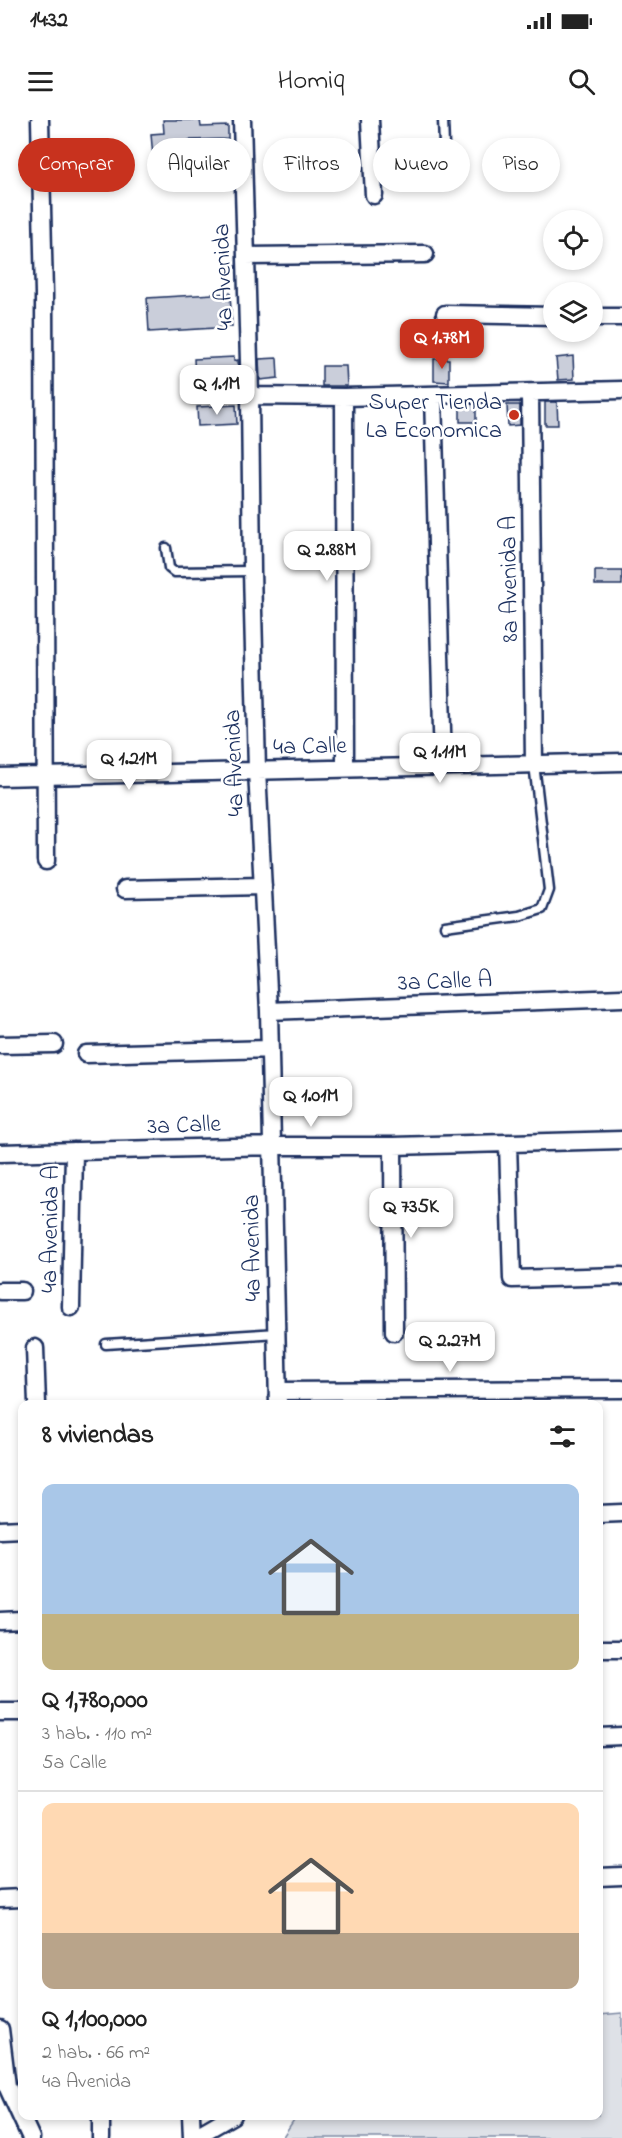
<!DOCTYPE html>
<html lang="es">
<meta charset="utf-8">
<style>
body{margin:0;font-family:"Indie Flower",sans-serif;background:#f6f6f6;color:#222;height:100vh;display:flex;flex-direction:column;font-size:22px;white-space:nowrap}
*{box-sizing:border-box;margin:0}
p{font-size:20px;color:#767676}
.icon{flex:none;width:33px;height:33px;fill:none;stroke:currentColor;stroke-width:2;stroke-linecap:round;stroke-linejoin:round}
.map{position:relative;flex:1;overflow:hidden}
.drawer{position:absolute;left:18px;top:1280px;width:585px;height:720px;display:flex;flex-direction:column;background:#fff;border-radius:12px;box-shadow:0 3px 9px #0003}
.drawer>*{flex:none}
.top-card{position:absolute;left:18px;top:18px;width:586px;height:54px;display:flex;gap:12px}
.controls{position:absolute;left:543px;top:90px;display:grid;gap:12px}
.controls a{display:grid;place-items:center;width:60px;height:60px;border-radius:50%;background:#fff;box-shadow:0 3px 9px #0003;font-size:30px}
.price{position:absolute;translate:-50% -51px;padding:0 14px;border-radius:12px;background:#fff;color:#222;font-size:20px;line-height:39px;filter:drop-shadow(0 2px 3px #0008)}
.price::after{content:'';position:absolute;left:50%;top:36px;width:18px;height:14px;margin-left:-9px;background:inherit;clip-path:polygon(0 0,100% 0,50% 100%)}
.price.on{background:#c8321e;color:#fff}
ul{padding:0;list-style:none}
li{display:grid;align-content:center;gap:12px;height:318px;padding:0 24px}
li+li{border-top:2px solid #e0e0e0}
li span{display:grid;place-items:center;height:186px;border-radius:12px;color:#555}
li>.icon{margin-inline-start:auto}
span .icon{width:108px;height:108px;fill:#fffc;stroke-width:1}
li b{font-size:26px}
h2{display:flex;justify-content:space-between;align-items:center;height:72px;padding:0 24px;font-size:26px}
.chip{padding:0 21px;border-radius:27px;background:#fff;box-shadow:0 3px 9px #0003;font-size:21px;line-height:54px}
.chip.on{background:#c8321e;color:#fff}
.status{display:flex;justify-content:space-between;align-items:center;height:42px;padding:0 30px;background:#fff;direction:ltr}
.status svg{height:16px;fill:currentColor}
header{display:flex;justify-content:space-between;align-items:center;height:78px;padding:0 24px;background:#fff;font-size:27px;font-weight:600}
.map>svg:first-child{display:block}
.green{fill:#dee1e7;stroke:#7c88a2;stroke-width:1.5}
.building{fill:#caceda;stroke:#1b2f5e;stroke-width:1.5}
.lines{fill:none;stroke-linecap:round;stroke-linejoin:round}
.service-casing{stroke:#1b2f5e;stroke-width:13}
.minor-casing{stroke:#1b2f5e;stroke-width:21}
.service{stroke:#fff;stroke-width:8}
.minor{stroke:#fff;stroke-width:16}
.poi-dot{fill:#c8321e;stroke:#fff;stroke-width:2}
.labels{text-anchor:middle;stroke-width:5;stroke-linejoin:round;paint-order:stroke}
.street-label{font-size:24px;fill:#1b2f5e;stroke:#fff}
.poi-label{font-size:24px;fill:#1b2f5e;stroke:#fff;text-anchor:end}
</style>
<div class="status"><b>14:32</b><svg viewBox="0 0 49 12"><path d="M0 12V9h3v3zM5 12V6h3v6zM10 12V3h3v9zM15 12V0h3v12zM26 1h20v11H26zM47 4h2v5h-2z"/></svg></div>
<header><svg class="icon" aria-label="menu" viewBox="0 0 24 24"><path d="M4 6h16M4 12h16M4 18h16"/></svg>Homiq<svg class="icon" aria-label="search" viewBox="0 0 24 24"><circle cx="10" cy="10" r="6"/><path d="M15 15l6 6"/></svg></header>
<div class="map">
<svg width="622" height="2018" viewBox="0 0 622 2018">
<rect width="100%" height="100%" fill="#fff"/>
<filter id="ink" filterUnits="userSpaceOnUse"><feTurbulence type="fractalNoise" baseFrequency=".0167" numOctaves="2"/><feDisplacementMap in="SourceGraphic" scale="12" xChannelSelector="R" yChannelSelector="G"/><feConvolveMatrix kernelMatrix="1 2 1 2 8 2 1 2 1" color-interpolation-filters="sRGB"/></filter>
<g filter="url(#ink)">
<!-- green -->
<path class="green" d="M 622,1893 L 622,2018 L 282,2018 L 297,1995 L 598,1995 L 599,1895 Z"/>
<!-- building -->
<path class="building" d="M 163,0 L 200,0 L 201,7 L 228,6 L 228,19 L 189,20 L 191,46 L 154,49 L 151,14 L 164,13 Z
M 230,173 L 232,207 L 149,212 L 147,178 Z
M 573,236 L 574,259 L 558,260 L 556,238 Z
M 234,237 L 234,241 L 238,240 L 239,257 L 195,260 L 194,239 Z
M 277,238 L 278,258 L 260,260 L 259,239 Z
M 434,239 L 449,239 L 449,262 L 434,261 Z
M 322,246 L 346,246 L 347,266 L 322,266 Z
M 545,282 L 557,282 L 558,305 L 545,305 Z
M 476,284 L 476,302 L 460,302 L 460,285 Z
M 236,285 L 237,304 L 198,306 L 197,287 Z
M 507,285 L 520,285 L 520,305 L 508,306 Z
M 595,451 L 622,451 L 622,465 L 595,465 Z"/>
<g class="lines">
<defs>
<path id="service" d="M 443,0 L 445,51
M 166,428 L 169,448 L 174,452 L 252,451
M 445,806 L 519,796 L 542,789 L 549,770 L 534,644
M 106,1224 L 277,1213"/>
<path id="minor" d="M 40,0 L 44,174 L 46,741
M 242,0 L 250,276 L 252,451 L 257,650 L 269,891 L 278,1284
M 370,0 L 374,75
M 246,136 L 425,134
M 445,194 L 554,196
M 592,197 L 622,197
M 530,274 L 534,644
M 433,275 L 443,646
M 250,276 L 344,277 L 622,270
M 344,277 L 345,648
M 0,657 L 622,642
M 125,769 L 263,766
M 269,891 L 622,878
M 0,925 L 54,924
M 86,934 L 270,929
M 508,1023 L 512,1159 L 622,1156
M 393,1026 L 394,1212
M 0,1033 L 273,1026 L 393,1026 L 622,1020
M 0,1171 L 22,1171
M 71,1187 L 74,1031
M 35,1228 L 37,1284
M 278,1271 L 622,1269
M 598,1394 L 622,1393
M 0,1410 L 22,1409
M 0,1501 L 22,1500
M 598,1529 L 622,1529
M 0,1592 L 22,1592
M 598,1617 L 622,1616
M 598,1757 L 622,1756
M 0,1779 L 22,1778
M 0,1909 L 7,1966
M 0,1960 L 7,1966 L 31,2018
M 191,1995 L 192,2018
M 101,2018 L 101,1995
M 193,2018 L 233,1995"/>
</defs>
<!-- service casing -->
<use href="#service" class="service-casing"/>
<!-- minor casing -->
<use href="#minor" class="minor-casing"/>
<!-- service -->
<use href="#service" class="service"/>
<!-- minor -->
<use href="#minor" class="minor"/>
</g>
</g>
<!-- markers -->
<circle class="poi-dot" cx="514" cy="295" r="6"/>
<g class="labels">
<!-- street labels -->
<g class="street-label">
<text transform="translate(222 157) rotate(-92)" y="8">4a Avenida</text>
<text transform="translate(508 459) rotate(-91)" y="8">8a Avenida A</text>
<text transform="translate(310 625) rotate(-1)" y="8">4a Calle</text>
<text transform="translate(233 643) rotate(-92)" y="8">4a Avenida</text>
<text transform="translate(445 860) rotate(-2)" y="8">3a Calle A</text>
<text transform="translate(184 1004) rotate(-2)" y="8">3a Calle</text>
<text transform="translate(49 1109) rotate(-89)" y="8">4a Avenida A</text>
<text transform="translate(251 1128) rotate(-91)" y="8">4a Avenida</text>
</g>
<!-- poi labels -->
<g class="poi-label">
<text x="502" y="289">Super Tienda<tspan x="502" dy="28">La Economica</tspan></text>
</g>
</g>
</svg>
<div class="controls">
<a><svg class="icon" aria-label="locate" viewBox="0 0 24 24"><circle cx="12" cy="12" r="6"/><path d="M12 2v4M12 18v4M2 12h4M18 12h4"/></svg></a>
<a><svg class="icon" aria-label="layers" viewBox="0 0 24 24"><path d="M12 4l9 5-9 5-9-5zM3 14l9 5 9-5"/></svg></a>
</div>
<b class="price on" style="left:442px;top:250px">Q 1.78M</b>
<b class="price" style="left:217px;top:296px">Q 1.1M</b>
<b class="price" style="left:327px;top:462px">Q 2.88M</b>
<b class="price" style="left:440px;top:664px">Q 1.11M</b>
<b class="price" style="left:129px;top:671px">Q 1.21M</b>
<b class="price" style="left:311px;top:1008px">Q 1.01M</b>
<b class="price" style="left:411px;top:1119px">Q 735K</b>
<b class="price" style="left:450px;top:1253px">Q 2.27M</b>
<div class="top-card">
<a class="chip on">Comprar</a>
<a class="chip">Alquilar</a>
<a class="chip">Filtros</a>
<a class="chip">Nuevo</a>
<a class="chip">Piso</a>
</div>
<section class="drawer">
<h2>8 viviendas<svg class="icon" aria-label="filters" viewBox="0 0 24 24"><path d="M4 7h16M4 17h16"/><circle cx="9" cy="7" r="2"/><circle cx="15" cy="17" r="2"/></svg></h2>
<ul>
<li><span style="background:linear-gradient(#a9c7e8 70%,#c2b280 0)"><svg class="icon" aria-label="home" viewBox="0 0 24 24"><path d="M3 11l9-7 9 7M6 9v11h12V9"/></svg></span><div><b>Q 1,780,000</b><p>3 hab. · 110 m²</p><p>5a Calle</p></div></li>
<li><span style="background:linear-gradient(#ffd9b3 70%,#b9a48a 0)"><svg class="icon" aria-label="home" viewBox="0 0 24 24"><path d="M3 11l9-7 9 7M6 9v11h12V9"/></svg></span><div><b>Q 1,100,000</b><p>2 hab. · 66 m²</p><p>4a Avenida</p></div></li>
</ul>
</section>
</div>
